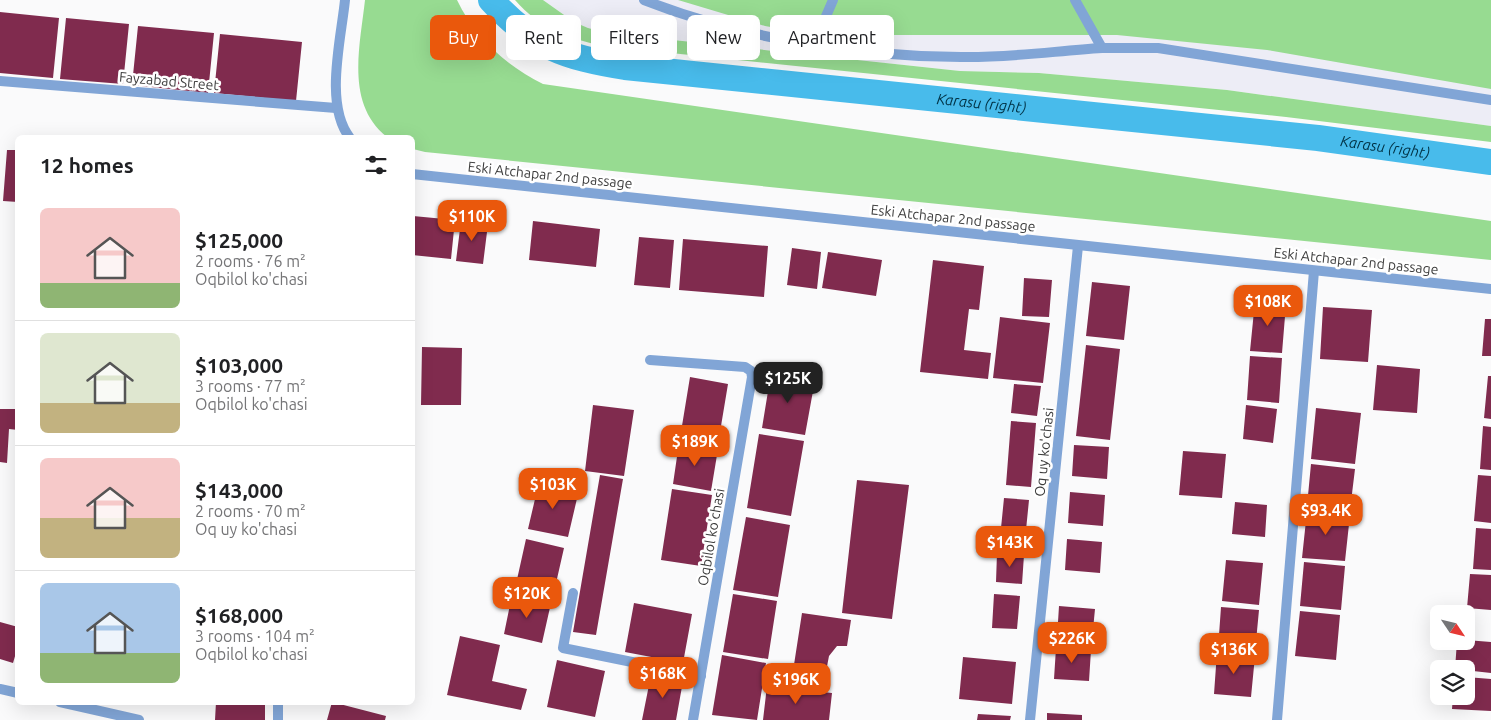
<!DOCTYPE html>
<meta charset="utf-8">
<style>
body{margin:0;font-family:Ubuntu,sans-serif;background:#f2f2f2;color:#202124;height:100vh;display:flex;flex-direction:column;font-size:19px;white-space:nowrap}
*{box-sizing:border-box;margin:0}
p{font-size:16px;color:#757577}
.icon{flex:none;width:28px;height:28px;fill:none;stroke:currentColor;stroke-width:2;stroke-linecap:round;stroke-linejoin:round}
.map{position:relative;flex:1;overflow:hidden}
.details{position:absolute;left:15px;top:135px;width:400px;height:570px;display:flex;flex-direction:column;background:#fff;border-radius:8px;box-shadow:0 5px 20px #0002}
.details>*{flex:none}
.hud{position:absolute;left:430px;top:15px;width:475px;height:45px;display:flex;gap:10px}
.needle{width:32px;rotate:125deg}
.controls{position:absolute;left:1430px;top:605px;display:grid;gap:10px}
.controls a{display:grid;place-items:center;width:45px;height:45px;border-radius:8px;background:#fff;box-shadow:0 5px 20px #0002;font-size:25px}
.price{position:absolute;translate:-50% -42px;padding:0 11px;border-radius:10px;background:#ea580c;color:#fff;font-size:16px;line-height:32px;filter:drop-shadow(0 1px 2px #0008)}
.price::after{content:'';position:absolute;left:50%;top:30px;width:15px;height:11px;margin-left:-8px;background:inherit;clip-path:polygon(0 0,100% 0,50% 100%)}
.price.selected{background:#222;color:#fff}
ul{padding:0;list-style:none}
li{display:flex;align-items:center;gap:15px;height:125px;padding:0 25px}
li+li{border-top:1px solid #e0e0e0}
li span{display:grid;place-items:center;flex:none;width:140px;height:100px;border-radius:8px;color:#555}
li>.icon{margin-inline-start:auto}
span .icon{width:60px;height:60px;fill:#fffc;stroke-width:1}
li b{font-size:21px}
h2{display:flex;justify-content:space-between;align-items:center;height:60px;padding:0 25px;font-size:21px}
.pill{padding:0 18px;border-radius:8px;background:#fff;box-shadow:0 5px 20px #0002;font-size:18px;line-height:45px}
.pill.selected{background:#ea580c;color:#fff}
.map>svg:first-child{display:block}
.built{fill:#ededf6}
.green{fill:#97db91}
.lines{fill:none;stroke-linecap:round;stroke-linejoin:round}
.canal{stroke:#48bbeb;stroke-width:26}
.building{fill:#802b4e}
.service{stroke:#81a5d6;stroke-width:10}
.minor{stroke:#81a5d6;stroke-width:10}
.tertiary{stroke:#81a5d6;stroke-width:10}
.labels{text-anchor:middle;stroke-width:5;stroke-linejoin:round;paint-order:stroke}
.street-label{font-size:14px;fill:#3d3d3d;stroke:#fff}
.water-label{font-size:15px;font-style:italic;fill:#003245;stroke:#fff}
</style>
<div class="map">
<svg width="1491" height="720" viewBox="0 0 1491 720">
<rect width="100%" height="100%" fill="#fafafb"/>
<!-- built -->
<path class="built" d="M 543,0 L 1491,0 L 1491,126 L 1227,90 L 1039,73 L 960,71 L 608,33 L 588,28 L 574,22 Z"/>
<!-- green -->
<path class="green" d="M 365,0 L 457,0 C 475,38 507,66 543,84 L 1491,221 L 1491,260 L 425,152 L 413,149 L 412,138 L 387,137 C 345,104 360,46 365,0 Z
M 515,0 L 543,0 L 574,22 L 588,28 L 608,33 L 960,71 L 1039,73 L 1227,90 L 1491,126 L 1491,142 L 1286,117 L 604,46 C 569,39 539,28 515,0 Z
M 678,0 L 1491,0 L 1491,89 L 1267,50 L 1117,35 L 814,35 L 765,26 Z"/>
<g class="lines">
<!-- canal -->
<path class="canal" id="s1" d="M 491,0 C 534,47 564,57 625,67 L 1318,138 L 1491,162"/>
</g>
<!-- building -->
<path class="building" d="M 0,12 L 59,18 L 53,78 L 0,73 Z
M 66,18 L 129,24 L 123,84 L 60,79 Z
M 138,26 L 214,33 L 208,93 L 132,85 Z
M 220,34 L 302,42 L 296,101 L 214,93 Z
M 7,150 L 18,150 L 18,202 L 3,201 Z
M 413,216 L 455,220 L 451,259 L 412,255 Z
M 461,221 L 488,224 L 483,264 L 456,261 Z
M 533,221 L 600,229 L 596,267 L 529,260 Z
M 639,237 L 674,240 L 670,288 L 634,285 Z
M 683,239 L 768,246 L 764,297 L 679,290 Z
M 792,248 L 821,252 L 817,289 L 787,285 Z
M 828,252 L 882,260 L 876,296 L 822,288 Z
M 933,260 L 984,266 L 979,310 L 969,309 L 964,350 L 991,353 L 988,379 L 920,372 Z
M 1024,278 L 1052,280 L 1049,317 L 1022,316 Z
M 1092,282 L 1130,286 L 1124,340 L 1086,336 Z
M 1255,301 L 1286,304 L 1282,353 L 1250,351 Z
M 1323,307 L 1372,310 L 1368,362 L 1320,359 Z
M 1000,317 L 1050,323 L 1043,383 L 993,378 Z
M 1485,319 L 1491,319 L 1491,356 L 1482,356 Z
M 1086,345 L 1120,349 L 1110,440 L 1076,436 Z
M 422,347 L 462,348 L 461,405 L 421,405 Z
M 1250,356 L 1282,358 L 1279,403 L 1247,400 Z
M 1377,365 L 1420,369 L 1417,413 L 1373,410 Z
M 771,373 L 815,380 L 805,435 L 762,428 Z
M 1488,376 L 1491,376 L 1491,419 L 1484,418 Z
M 690,377 L 728,384 L 718,444 L 680,438 Z
M 1014,384 L 1041,386 L 1037,416 L 1011,413 Z
M 593,405 L 634,410 L 624,476 L 585,471 Z
M 1246,405 L 1277,409 L 1273,443 L 1243,439 Z
M 1316,408 L 1361,413 L 1355,464 L 1311,459 Z
M 0,409 L 18,409 L 18,430 L 9,429 L 7,463 L 0,462 Z
M 1011,421 L 1036,423 L 1031,487 L 1006,485 Z
M 1483,426 L 1491,427 L 1491,470 L 1480,469 Z
M 759,434 L 804,441 L 791,516 L 747,508 Z
M 679,443 L 718,449 L 711,491 L 673,484 Z
M 1074,445 L 1109,447 L 1107,479 L 1072,476 Z
M 1183,451 L 1226,454 L 1222,498 L 1179,495 Z
M 1311,464 L 1355,469 L 1350,510 L 1307,506 Z
M 600,475 L 623,479 L 596,635 L 573,632 Z
M 1478,475 L 1491,476 L 1491,523 L 1474,521 Z
M 857,480 L 909,485 L 892,619 L 842,613 Z
M 539,482 L 579,490 L 568,537 L 528,529 Z
M 672,489 L 712,495 L 701,566 L 661,560 Z
M 1070,492 L 1105,495 L 1103,526 L 1068,523 Z
M 1004,498 L 1029,500 L 1025,540 L 1000,538 Z
M 1235,502 L 1267,505 L 1265,537 L 1232,534 Z
M 1307,511 L 1350,515 L 1345,561 L 1302,558 Z
M 746,517 L 790,525 L 778,597 L 733,590 Z
M 1476,528 L 1491,529 L 1491,570 L 1473,569 Z
M 526,539 L 564,548 L 554,592 L 516,584 Z
M 1067,539 L 1102,542 L 1100,573 L 1065,570 Z
M 997,553 L 1024,555 L 1022,584 L 996,582 Z
M 1226,560 L 1263,563 L 1259,605 L 1222,601 Z
M 1304,562 L 1345,566 L 1341,610 L 1300,606 Z
M 1470,574 L 1491,575 L 1491,610 L 1467,608 Z
M 733,594 L 777,601 L 768,659 L 723,652 Z
M 994,594 L 1020,596 L 1017,629 L 992,628 Z
M 512,595 L 551,603 L 542,643 L 504,634 Z
M 634,603 L 692,614 L 683,663 L 625,652 Z
M 1059,606 L 1095,609 L 1092,640 L 1057,638 Z
M 1221,607 L 1259,610 L 1255,652 L 1218,649 Z
M 1300,611 L 1340,615 L 1336,660 L 1295,656 Z
M 802,613 L 851,620 L 847,646 L 837,646 L 829,656 L 823,687 L 791,684 Z
M 0,622 L 18,627 L 18,646 L 13,663 L 0,659 Z
M 460,636 L 500,645 L 492,681 L 527,689 L 521,710 L 447,695 Z
M 1466,640 L 1491,642 L 1491,673 L 1455,669 L 1457,641 Z
M 1056,648 L 1091,650 L 1089,681 L 1054,679 Z
M 1217,652 L 1255,656 L 1251,697 L 1214,694 Z
M 722,655 L 766,663 L 757,720 L 712,715 Z
M 963,657 L 1016,662 L 1012,704 L 959,699 Z
M 557,660 L 605,671 L 595,717 L 547,707 Z
M 651,675 L 683,681 L 676,720 L 642,720 Z
M 1466,677 L 1491,679 L 1491,711 L 1452,709 L 1453,696 L 1466,696 Z
M 767,686 L 832,693 L 829,720 L 763,720 Z
M 216,702 L 265,702 L 265,720 L 215,720 Z
M 332,702 L 386,716 L 385,720 L 327,720 Z
M 1047,713 L 1082,715 L 1082,720 L 1047,720 Z
M 978,714 L 1011,716 L 1010,720 L 977,720 Z"/>
<g class="lines">
<!-- service -->
<path class="service" d="M 644,0 C 740,38 859,57 961,57 C 1008,58 1055,51 1102,48 L 1075,0
M 814,44 L 833,0
M 1102,48 L 1158,48 L 1491,100
M 573,593 L 563,648 L 701,676"/>
<!-- minor -->
<path class="minor" d="M 0,81 L 336,108
M 650,360 L 745,367 L 751,371 L 752,377 L 693,720
M 0,689 L 18,693
M 60,702 L 139,720
M 278,720 L 278,702
M 1030,720 L 1078,246
M 1277,720 L 1314,271"/>
<!-- tertiary -->
<path class="tertiary" d="M 345,0 C 341,40 324,105 350,138
M 412,174 L 1491,289"/>
</g>
<g class="labels">
<!-- street labels -->
<g class="street-label">
<text transform="translate(169 81) rotate(5)" y="5">Fayzabad Street</text>
<text transform="translate(550 175) rotate(6)" y="5">Eski Atchapar 2nd passage</text>
<text transform="translate(953 218) rotate(6)" y="5">Eski Atchapar 2nd passage</text>
<text transform="translate(1356 261) rotate(6)" y="5">Eski Atchapar 2nd passage</text>
<text transform="translate(1044 452) rotate(-84)" y="5">Oq uy ko'chasi</text>
<text transform="translate(711 537) rotate(-80)" y="5">Oqbilol ko'chasi</text>
</g>
<!-- water labels -->
<g class="water-label">
<text dy="5" stroke="none"><textPath href="#s1" startOffset="512">Karasu (right)</textPath></text>
<text dy="5" stroke="none"><textPath href="#s1" startOffset="918">Karasu (right)</textPath></text>
</g>
</g>
</svg>
<div class="controls">
<a><svg class="needle" viewBox="-14 -14 28 28"><path d="M0-13l5 13h-10z" fill="#e53935"/><path d="M0 13l5-13h-10z" fill="#757577"/></svg></a>
<a><svg class="icon" aria-label="layers" viewBox="0 0 24 24"><path d="M12 4l9 5-9 5-9-5zM3 14l9 5 9-5"/></svg></a>
</div>
<b class="price" style="left:472px;top:242px">$110K</b>
<b class="price" style="left:1268px;top:327px">$108K</b>
<b class="price selected" style="left:788px;top:404px">$125K</b>
<b class="price" style="left:695px;top:467px">$189K</b>
<b class="price" style="left:553px;top:510px">$103K</b>
<b class="price" style="left:1326px;top:536px">$93.4K</b>
<b class="price" style="left:1010px;top:568px">$143K</b>
<b class="price" style="left:527px;top:619px">$120K</b>
<b class="price" style="left:1072px;top:664px">$226K</b>
<b class="price" style="left:1234px;top:675px">$136K</b>
<b class="price" style="left:663px;top:699px">$168K</b>
<b class="price" style="left:796px;top:705px">$196K</b>
<div class="hud">
<a class="pill selected">Buy</a>
<a class="pill">Rent</a>
<a class="pill">Filters</a>
<a class="pill">New</a>
<a class="pill">Apartment</a>
</div>
<section class="details">
<h2>12 homes<svg class="icon" aria-label="filters" viewBox="0 0 24 24"><path d="M4 7h16M4 17h16"/><circle cx="9" cy="7" r="2"/><circle cx="15" cy="17" r="2"/></svg></h2>
<ul>
<li><span style="background:linear-gradient(#f6c9c9 75%,#8fb573 0)"><svg class="icon" aria-label="home" viewBox="0 0 24 24"><path d="M3 11l9-7 9 7M6 9v11h12V9"/></svg></span><div><b>$125,000</b><p>2 rooms · 76 m²</p><p>Oqbilol ko'chasi</p></div></li>
<li><span style="background:linear-gradient(#dfe7d0 70%,#c2b280 0)"><svg class="icon" aria-label="home" viewBox="0 0 24 24"><path d="M3 11l9-7 9 7M6 9v11h12V9"/></svg></span><div><b>$103,000</b><p>3 rooms · 77 m²</p><p>Oqbilol ko'chasi</p></div></li>
<li><span style="background:linear-gradient(#f6c9c9 60%,#c2b280 0)"><svg class="icon" aria-label="home" viewBox="0 0 24 24"><path d="M3 11l9-7 9 7M6 9v11h12V9"/></svg></span><div><b>$143,000</b><p>2 rooms · 70 m²</p><p>Oq uy ko'chasi</p></div></li>
<li><span style="background:linear-gradient(#a9c7e8 70%,#8fb573 0)"><svg class="icon" aria-label="home" viewBox="0 0 24 24"><path d="M3 11l9-7 9 7M6 9v11h12V9"/></svg></span><div><b>$168,000</b><p>3 rooms · 104 m²</p><p>Oqbilol ko'chasi</p></div></li>
</ul>
</section>
</div>
